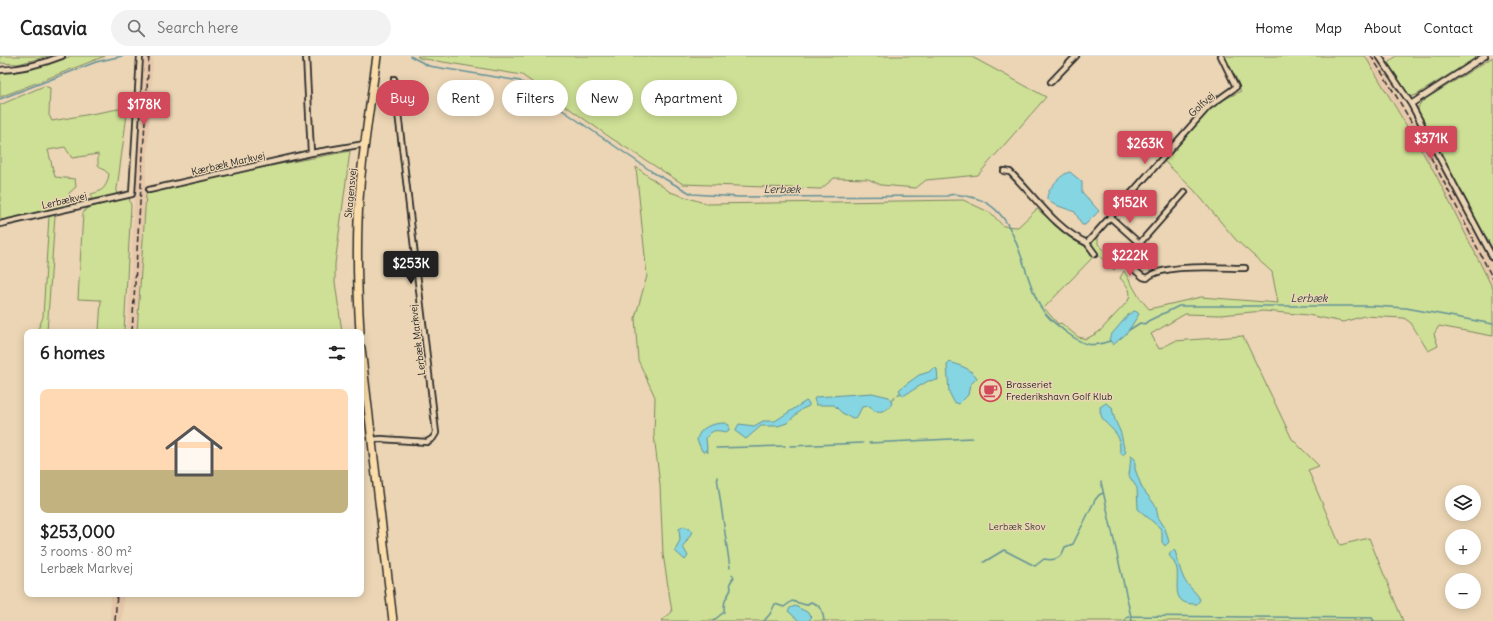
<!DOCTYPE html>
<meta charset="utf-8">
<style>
body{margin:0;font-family:Delius,sans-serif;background:#f2f2f2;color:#222;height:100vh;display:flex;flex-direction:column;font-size:15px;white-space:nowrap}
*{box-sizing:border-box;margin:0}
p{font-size:13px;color:#767676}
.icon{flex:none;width:22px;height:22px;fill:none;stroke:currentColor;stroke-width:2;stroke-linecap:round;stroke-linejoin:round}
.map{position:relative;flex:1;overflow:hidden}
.side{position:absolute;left:24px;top:273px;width:340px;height:268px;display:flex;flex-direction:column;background:#fff;border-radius:8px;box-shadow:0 2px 10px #0003}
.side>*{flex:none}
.banner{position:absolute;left:376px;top:24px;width:380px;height:36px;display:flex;gap:8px}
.tools{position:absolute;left:1445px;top:429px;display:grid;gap:8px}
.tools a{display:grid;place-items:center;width:36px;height:36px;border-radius:50%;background:#fff;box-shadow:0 2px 10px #0003;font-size:20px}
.price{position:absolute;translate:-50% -34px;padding:0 9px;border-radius:4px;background:#d1495b;color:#fff;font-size:13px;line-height:26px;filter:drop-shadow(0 1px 2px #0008)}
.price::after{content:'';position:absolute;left:50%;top:24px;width:12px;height:9px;margin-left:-6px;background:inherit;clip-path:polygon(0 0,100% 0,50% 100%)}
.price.selected{background:#222;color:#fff}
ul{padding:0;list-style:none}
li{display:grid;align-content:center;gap:8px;height:212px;padding:0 16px}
li span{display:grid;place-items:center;height:124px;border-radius:8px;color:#555}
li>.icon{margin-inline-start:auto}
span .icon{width:72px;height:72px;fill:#fffc;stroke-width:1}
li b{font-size:17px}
h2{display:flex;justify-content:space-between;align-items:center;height:48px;padding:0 16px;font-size:17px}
.chip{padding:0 14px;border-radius:18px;background:#fff;box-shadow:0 2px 10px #0003;font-size:14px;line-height:36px}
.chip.selected{background:#d1495b;color:#fff}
header{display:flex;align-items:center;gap:24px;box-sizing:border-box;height:56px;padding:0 20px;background:#fff;border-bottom:1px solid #e0e0e0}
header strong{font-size:19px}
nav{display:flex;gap:22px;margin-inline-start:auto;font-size:14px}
.search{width:280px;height:36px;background:#f2f2f2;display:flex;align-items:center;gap:10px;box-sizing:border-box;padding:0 14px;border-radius:22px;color:#767676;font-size:15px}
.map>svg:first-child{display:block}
.built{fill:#e8c8ab}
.green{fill:#cee095;stroke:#7c8660;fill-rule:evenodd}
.water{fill:#86d5e2;stroke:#629199}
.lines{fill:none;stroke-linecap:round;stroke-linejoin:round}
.stream{stroke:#629199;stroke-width:1.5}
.minor-casing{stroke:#2b2b2b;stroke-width:8}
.primary-casing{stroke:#2b2b2b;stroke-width:10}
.minor{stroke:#ebd5b4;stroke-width:4.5}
.primary{stroke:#faddab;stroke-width:7}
.rail{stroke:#2b2b2b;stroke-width:1.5;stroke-dasharray:6 3;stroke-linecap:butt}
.labels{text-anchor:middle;stroke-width:3;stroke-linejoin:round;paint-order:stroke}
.street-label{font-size:10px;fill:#2b2b2b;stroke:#ebd5b4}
.poi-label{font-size:10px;fill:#2b2b2b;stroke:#ebd5b4;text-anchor:start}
.park-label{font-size:10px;fill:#43463b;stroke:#ebd5b4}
.water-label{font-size:11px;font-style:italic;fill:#394446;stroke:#ebd5b4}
</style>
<header>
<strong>Casavia</strong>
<div class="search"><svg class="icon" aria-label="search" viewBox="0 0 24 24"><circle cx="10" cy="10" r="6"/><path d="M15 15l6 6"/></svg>Search here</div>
<nav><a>Home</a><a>Map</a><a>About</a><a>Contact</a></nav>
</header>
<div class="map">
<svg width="1493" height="565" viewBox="0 0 1493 565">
<rect width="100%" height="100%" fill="#ebd5b4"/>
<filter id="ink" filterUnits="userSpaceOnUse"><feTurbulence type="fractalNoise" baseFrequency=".025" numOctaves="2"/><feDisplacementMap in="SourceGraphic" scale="8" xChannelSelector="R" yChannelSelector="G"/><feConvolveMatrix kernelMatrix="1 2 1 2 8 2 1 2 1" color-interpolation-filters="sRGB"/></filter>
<g filter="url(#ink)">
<!-- built -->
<path class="built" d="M 147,0 L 152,0 L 153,4 L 137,276 L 127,276 L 142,4 Z
M 1365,0 L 1375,0 L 1443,115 L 1493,212 L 1493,233 L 1436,119 Z
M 111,538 L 124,538 L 122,565 L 110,565 Z"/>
<!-- green -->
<path class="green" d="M 0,0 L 48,0 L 18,8 L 0,7 Z
M 71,0 L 105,0 L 0,41 L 0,15 C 25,14 48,9 71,0 Z
M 417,0 L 970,0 L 1046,41 L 978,119 L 926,124 L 916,132 L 881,129 L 868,123 L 834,122 L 821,133 L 683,128 L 611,82 L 522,19 L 419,2 Z
M 1224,0 L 1365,0 L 1436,119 L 1493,233 L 1493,280 L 1439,270 L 1434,278 L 1438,290 L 1428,295 L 1411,267 L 1404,262 L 1364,260 L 1343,266 L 1308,259 L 1263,255 L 1220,259 L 1185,258 L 1151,278 L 1159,293 L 1175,285 L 1243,280 L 1292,383 L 1319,410 L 1308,414 L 1340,489 L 1369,482 L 1403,565 L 661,565 L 672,556 L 663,498 L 660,429 L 654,379 L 655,341 L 638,304 L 635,262 L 647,220 L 636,111 L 670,136 L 707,148 L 963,144 L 991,157 L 1003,170 L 1018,171 L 1037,153 L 1075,185 C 1083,188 1090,193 1092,202 L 1044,252 L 1058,268 L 1061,267 L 1078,281 L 1086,283 L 1099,276 L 1128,245 C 1133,234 1127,230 1120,222 L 1124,215 L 1139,241 L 1149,253 L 1201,241 L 1278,247 L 1272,216 L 1236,184 L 1194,134 L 1164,105 L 1215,48 L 1241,35 Z
M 1396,0 L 1479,0 L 1416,39 L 1409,41 L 1388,7 Z
M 1493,1 L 1493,194 L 1417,54 L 1421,46 Z
M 44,30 L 50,32 L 49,59 L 52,65 L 124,52 L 127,58 L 116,140 L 8,164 L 0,164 L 0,49 ZM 65,91 L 72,102 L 98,98 L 98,109 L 109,118 C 107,130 104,135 91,138 L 92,143 L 79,146 L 78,142 L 71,143 L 69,137 L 76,131 L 75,123 L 55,121 L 48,94 Z
M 350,95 L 335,208 L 335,226 L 342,276 L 137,276 L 146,138 L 211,121 Z
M 129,141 L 131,150 L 124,276 L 99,276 L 101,244 L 78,243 L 83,157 L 87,152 Z
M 55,159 L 47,276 L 37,276 L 43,261 L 49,160 Z
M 1098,178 L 1098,188 L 1118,209 L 1114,214 L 1093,194 L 1092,186 Z"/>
<!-- water -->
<path class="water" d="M 1070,116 L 1082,126 L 1082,136 L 1099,155 L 1085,169 L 1082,169 L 1075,156 L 1053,148 L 1047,143 C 1046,134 1062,117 1070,116 Z
M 1134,255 L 1137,256 L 1139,258 L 1127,277 L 1113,289 L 1109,283 L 1111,279 L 1128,259 Z
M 950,306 C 959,309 972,313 977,322 L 970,329 L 968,339 L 959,348 L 954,346 L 949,336 L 947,309 Z
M 933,312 L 937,313 L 938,324 L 928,325 L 903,340 L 899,334 L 901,332 L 919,319 L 929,316 Z
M 872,337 L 889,341 L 892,347 C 888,355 882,356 874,355 L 870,350 L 862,351 L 857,361 L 853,362 L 842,357 L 834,349 L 816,349 L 814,343 L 816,341 Z
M 806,345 L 809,347 L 809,350 L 802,353 L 787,367 L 778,370 L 761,370 L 746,383 L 735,375 L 739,368 L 754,370 L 763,365 L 775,365 Z
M 1106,347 L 1112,351 C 1114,363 1115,364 1120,375 C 1123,382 1122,389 1126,396 L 1124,398 L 1122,399 C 1118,393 1121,389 1119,383 C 1114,370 1099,368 1100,351 Z
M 725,367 L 729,369 L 729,374 L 726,376 C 715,374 713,373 706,382 L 707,393 L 705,396 L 702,395 L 697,384 C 699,371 713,367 725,367 Z
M 1131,400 L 1135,403 L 1135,413 L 1142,432 L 1156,450 L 1158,461 L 1165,472 L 1169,486 L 1165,490 L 1162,486 L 1162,476 L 1160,472 L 1138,453 L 1137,432 L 1129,420 Z
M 684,470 L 690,473 L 692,476 L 683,491 L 688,500 L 685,504 L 675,495 L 680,484 L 679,473 Z
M 1173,494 L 1175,495 C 1178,504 1180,515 1184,523 C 1188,531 1197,536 1200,544 L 1197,548 C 1170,549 1179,530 1177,513 C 1176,509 1172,503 1169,499 Z
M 795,550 L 807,556 L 812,561 L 808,565 L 799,565 L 788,555 L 790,552 Z"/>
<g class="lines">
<!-- stream -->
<path class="stream" d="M 410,0 L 429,10 L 520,25 L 654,117 L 692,138 L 739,141 L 947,140 C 954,136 963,140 971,141 C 1019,151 1020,214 1040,250 C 1046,261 1056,268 1066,276 C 1083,289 1090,292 1110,285
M 0,43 L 96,6 L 122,0
M 1129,274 L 1140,267 L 1145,268 L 1148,265 L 1179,250 L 1373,250 L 1406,252 L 1493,268
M 898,339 L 900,337
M 892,344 L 895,341
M 869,387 L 972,382
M 790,390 L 863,387
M 716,392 L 785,390
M 706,394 L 708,396
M 717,421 L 730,512
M 1101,426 L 1132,565
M 984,506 L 1004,494 L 1035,510 L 1044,503 C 1055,505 1061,503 1065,491 L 1073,488 L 1095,444 L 1099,439 L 1103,437
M 713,565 L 724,556 C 724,553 724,548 725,545 C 727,538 733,536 730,527 L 734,521 L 732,519
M 764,565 L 770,558 L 775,548 L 784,551 L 792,545 L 806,549 L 811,546 C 821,549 823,556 824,565
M 1125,565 L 1126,562 L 1131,560 L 1372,562 L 1374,565"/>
<defs>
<path id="minor" d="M 306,0 L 311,97
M 1379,0 L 1411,48 L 1493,202
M 0,14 C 22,13 42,8 62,0
M 1051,26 L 1076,0
M 1411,48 L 1485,0
M 1004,115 L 1010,116 C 1035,140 1054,172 1087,187
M 149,134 L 311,97 L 365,88
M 1185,136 L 1124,205 L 1143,221 L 1147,222 C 1163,207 1223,212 1245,212
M 1110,161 L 1139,187
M 0,168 L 132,138 L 140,0
M 1095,198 L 1087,187 L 1208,51 L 1236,31 L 1221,0
M 371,384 L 381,383 L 427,386 L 433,382 L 436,377 L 394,23"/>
<path id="primary" d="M 360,276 C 357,227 356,179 360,130 C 364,86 371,43 377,0
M 361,292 L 393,565"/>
</defs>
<!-- minor casing -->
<use href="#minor" class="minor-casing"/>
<!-- primary casing -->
<use href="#primary" class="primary-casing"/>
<!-- minor -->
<use href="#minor" class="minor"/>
<!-- primary -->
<use href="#primary" class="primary"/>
<!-- rail -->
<path class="rail" d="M 1371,0 C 1418,71 1455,148 1493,223
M 132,276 L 149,0
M 115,565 L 117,538"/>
</g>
</g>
<!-- icons -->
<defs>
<symbol id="cafe-ring" viewBox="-11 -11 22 22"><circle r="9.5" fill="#ebd5b4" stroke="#d1495b" stroke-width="1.5"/><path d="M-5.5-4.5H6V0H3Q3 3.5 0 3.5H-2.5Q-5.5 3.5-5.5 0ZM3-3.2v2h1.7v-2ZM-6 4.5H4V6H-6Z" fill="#d1495b"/></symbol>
</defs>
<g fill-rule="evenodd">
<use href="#cafe-ring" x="978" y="322" width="25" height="25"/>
</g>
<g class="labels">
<!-- street labels -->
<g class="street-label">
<text transform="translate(1201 48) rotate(-43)" y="4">Golfvej</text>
<text transform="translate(228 107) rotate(-13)" y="4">Kærbæk Markvej</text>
<text transform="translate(350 137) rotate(-85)" y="4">Skagensvej</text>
<text transform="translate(64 144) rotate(-13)" y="4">Lerbækvej</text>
<text transform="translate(417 284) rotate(-97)" y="4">Lerbæk Markvej</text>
</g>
<!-- poi labels -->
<g class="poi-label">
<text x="1006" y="332">Brasseriet<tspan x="1006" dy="12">Frederikshavn Golf Klub</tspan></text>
</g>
<!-- park labels -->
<g class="park-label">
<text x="1017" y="474">Lerbæk Skov</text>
</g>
<!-- water labels -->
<g class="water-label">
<text x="782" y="137">Lerbæk</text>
<text x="1309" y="246">Lerbæk</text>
</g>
</g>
</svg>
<div class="tools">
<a><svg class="icon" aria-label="layers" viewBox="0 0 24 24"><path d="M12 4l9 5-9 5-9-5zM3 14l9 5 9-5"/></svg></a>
<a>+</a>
<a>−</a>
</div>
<b class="price" style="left:144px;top:70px">$178K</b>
<b class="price" style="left:1431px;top:104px">$371K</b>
<b class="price" style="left:1145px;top:109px">$263K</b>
<b class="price" style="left:1130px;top:168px">$152K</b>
<b class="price" style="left:1130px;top:221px">$222K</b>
<b class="price selected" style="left:411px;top:229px">$253K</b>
<div class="banner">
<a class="chip selected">Buy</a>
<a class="chip">Rent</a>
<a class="chip">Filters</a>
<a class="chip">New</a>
<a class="chip">Apartment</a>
</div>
<section class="side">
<h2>6 homes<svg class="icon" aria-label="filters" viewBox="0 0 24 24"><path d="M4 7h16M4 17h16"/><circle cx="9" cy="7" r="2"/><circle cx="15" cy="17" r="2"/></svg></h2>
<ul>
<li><span style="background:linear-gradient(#ffd9b3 65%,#c2b280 0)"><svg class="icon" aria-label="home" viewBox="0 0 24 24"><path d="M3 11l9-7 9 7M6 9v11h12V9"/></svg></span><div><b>$253,000</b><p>3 rooms · 80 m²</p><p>Lerbæk Markvej</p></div></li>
</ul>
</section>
</div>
